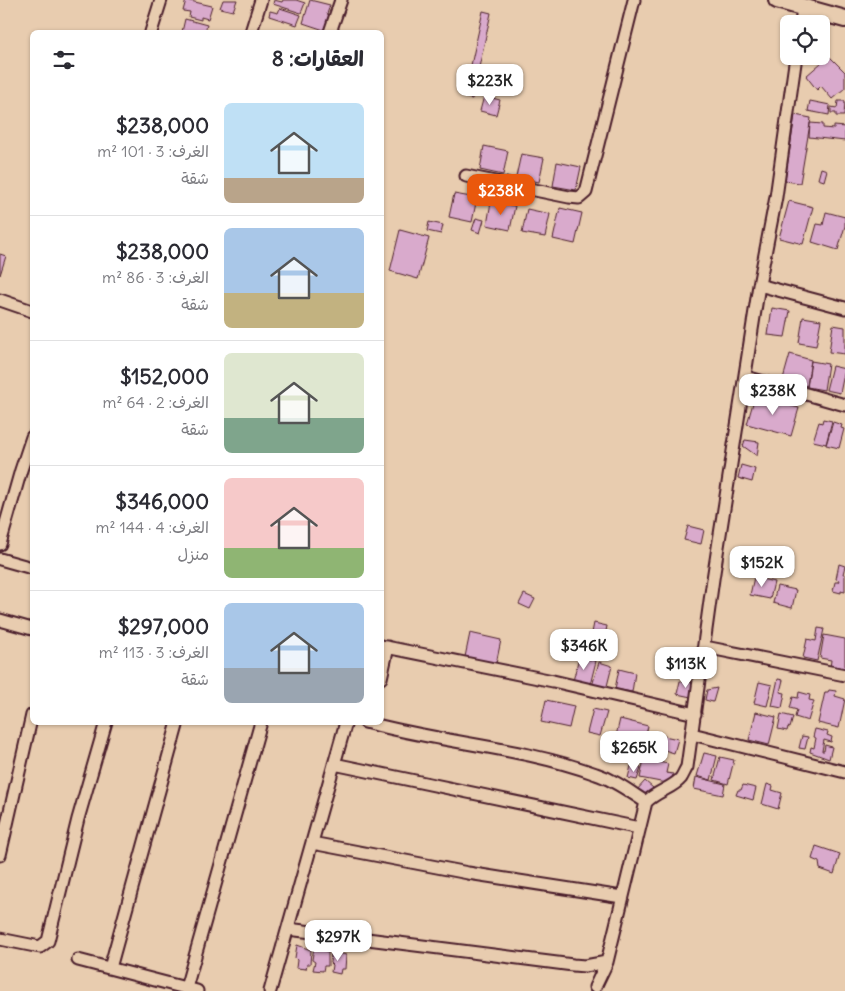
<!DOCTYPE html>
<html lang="ar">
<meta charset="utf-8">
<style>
body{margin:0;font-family:Delius,"Playpen Sans Arabic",sans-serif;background:#f7f7f7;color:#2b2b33;direction:rtl;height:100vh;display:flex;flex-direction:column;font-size:19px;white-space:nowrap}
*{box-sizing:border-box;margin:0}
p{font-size:16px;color:#7c7c81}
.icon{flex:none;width:28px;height:28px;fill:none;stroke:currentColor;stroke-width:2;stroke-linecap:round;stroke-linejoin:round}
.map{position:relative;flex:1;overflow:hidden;direction:ltr}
.sheet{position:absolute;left:30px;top:30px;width:354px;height:695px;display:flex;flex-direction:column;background:#fff;border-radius:8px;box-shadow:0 1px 4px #0004;direction:rtl}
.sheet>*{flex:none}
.fabs{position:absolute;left:780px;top:15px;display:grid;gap:10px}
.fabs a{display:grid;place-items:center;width:50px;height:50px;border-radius:8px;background:#fff;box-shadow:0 1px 4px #0004;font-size:25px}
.price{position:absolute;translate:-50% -42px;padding:0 11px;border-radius:10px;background:#fff;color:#222;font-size:16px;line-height:32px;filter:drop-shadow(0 1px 2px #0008)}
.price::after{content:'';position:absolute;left:50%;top:30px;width:15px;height:11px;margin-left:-8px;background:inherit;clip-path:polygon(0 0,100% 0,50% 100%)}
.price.current{background:#ea580c;color:#fff}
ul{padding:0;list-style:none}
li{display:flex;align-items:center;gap:15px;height:125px;padding:0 20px}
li+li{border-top:1px solid #e1e1e2}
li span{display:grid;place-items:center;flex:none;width:140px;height:100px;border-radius:8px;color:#555}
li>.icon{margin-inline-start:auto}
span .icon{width:60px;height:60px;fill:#fffc;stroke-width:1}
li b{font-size:21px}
h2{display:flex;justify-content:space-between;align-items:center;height:60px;padding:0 20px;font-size:21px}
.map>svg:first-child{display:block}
.building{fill:#d9aacc;stroke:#4a1f2b}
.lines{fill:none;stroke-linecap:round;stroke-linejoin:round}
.street-casing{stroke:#4a1f2b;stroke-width:15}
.secondary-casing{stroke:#4a1f2b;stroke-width:20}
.street{stroke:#e8ccaf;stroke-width:11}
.secondary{stroke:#e8ccaf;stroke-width:16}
</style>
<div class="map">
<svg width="845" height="991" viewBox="0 0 845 991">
<rect width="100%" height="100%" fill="#e8ccaf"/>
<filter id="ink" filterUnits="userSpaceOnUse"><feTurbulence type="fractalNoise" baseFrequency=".02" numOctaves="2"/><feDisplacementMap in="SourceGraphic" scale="10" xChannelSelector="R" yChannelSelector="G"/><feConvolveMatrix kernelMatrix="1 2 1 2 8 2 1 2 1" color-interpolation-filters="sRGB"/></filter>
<g filter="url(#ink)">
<!-- building -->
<path class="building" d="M 186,0 L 212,6 L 208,19 L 201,17 L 201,20 L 189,17 L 190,12 L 183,11 Z
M 223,0 L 237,0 L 233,11 L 220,8 Z
M 274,0 L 282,2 L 283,0 L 296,0 L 305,3 L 301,13 L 273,4 Z
M 310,0 L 330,5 L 327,14 L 331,15 L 327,31 L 303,23 Z
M 280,8 L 301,15 L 297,25 L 269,16 L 270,11 L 278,13 Z
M 483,11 L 491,13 L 472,99 L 464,97 Z
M 185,19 L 207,25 L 205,32 L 182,32 Z
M 829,56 L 845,72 L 845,88 L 832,99 L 821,86 L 817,90 L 806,76 Z
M 484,96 L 500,100 L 496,115 L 480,111 Z
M 810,101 L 830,105 L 829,115 L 808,111 Z
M 838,101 L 845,101 L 844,116 L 836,116 L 836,113 L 831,113 L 831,107 L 837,108 Z
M 795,115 L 811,118 L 800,183 L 785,181 Z
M 810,123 L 823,124 L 823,128 L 834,129 L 834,126 L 845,127 L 845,141 L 809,137 Z
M 484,146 L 508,151 L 503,175 L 480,170 Z
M 521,154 L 544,158 L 539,182 L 516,177 Z
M 557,162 L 581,167 L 576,190 L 553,186 Z
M 821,168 L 827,170 L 824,181 L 818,179 Z
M 454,194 L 477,198 L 472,222 L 449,217 Z
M 789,201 L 813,207 L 803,244 L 779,238 Z
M 491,202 L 515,206 L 510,230 L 487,225 Z
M 560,208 L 582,213 L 575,244 L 553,239 Z
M 527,209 L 550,214 L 545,237 L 522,233 Z
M 826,212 L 845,217 L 845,226 L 838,250 L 812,242 L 817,224 L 823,225 Z
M 476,218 L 484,220 L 480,233 L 472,230 Z
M 429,222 L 443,225 L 441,234 L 427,231 Z
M 400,230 L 429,238 L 418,279 L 390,271 Z
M 0,254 L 6,256 L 0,275 Z
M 772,308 L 790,311 L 785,337 L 768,335 Z
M 803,317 L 821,320 L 816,346 L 799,343 Z
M 833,325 L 845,327 L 845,354 L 829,352 Z
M 790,354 L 811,360 L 807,386 L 783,379 Z
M 811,361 L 828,364 L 824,390 L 807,387 Z
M 832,366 L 845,369 L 840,393 L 826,390 Z
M 755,396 L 799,408 L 791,436 L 747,424 Z
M 823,419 L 832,421 L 826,444 L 813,441 L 819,422 L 822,423 Z
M 833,422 L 842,425 L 841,428 L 844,429 L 839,448 L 826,445 Z
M 745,440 L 759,442 L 757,456 L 743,446 Z
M 741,465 L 755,469 L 752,482 L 738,478 Z
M 688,526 L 704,530 L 701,544 L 684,540 Z
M 839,564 L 845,566 L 843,574 L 845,574 L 845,592 L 841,591 L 841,593 L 833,591 L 835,582 L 838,582 L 839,580 L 836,579 Z
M 754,577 L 774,582 L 770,599 L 750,595 Z
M 777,586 L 796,590 L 792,608 L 773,603 Z
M 524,594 L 535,599 L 530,609 L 519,604 Z
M 594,623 L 607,626 L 605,636 L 592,633 Z
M 818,628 L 824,629 L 817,661 L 803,658 L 807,639 L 816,641 Z
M 470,633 L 501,640 L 496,664 L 465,657 Z
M 824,635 L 845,639 L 845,671 L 830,668 L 831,660 L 820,658 Z
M 579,657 L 596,661 L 590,685 L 573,681 Z
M 599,662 L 612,666 L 606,690 L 592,686 Z
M 619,669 L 635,673 L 632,692 L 615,689 Z
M 778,679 L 783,680 L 780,692 L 785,693 L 782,708 L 772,706 Z
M 680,681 L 694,683 L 691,697 L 677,694 Z
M 759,682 L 772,685 L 767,706 L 754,703 Z
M 717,688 L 713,702 L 705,700 L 707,690 Z
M 829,690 L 836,691 L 835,696 L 845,699 L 839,728 L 818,723 L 825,692 L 828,692 Z
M 799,692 L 810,695 L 809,700 L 814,701 L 808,721 L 795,717 L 797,710 L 790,708 L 793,697 L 798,698 Z
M 546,700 L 574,706 L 569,728 L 541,722 Z
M 593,709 L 607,712 L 600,736 L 587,733 Z
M 756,712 L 776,717 L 769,745 L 749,740 Z
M 781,714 L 793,717 L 790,728 L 788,727 L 787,731 L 778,729 Z
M 620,719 L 648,726 L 640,760 L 612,753 Z
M 815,729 L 828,732 L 827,735 L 832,737 L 831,742 L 824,740 L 822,751 L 824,751 L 825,745 L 832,747 L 829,759 L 810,752 L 811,747 L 814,748 L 816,738 L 813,737 Z
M 664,736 L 678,739 L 674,753 L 661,749 Z
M 802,736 L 808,737 L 805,749 L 799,748 Z
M 704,753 L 717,756 L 711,780 L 697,776 Z
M 720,757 L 734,760 L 728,784 L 714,780 Z
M 644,759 L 668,764 L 666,773 L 673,774 L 671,784 L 640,778 Z
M 631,766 L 641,768 L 637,780 L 628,778 Z
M 696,777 L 725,784 L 723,795 L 694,789 Z
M 645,781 L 653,788 L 645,798 L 636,791 Z
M 767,784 L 773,786 L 772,790 L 782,793 L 778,809 L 762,804 Z
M 743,785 L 756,788 L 753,800 L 736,795 L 738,790 L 741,790 Z
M 816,846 L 840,854 L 834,874 L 820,869 L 819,862 L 812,859 Z
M 297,945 L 311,950 L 310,964 L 307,964 L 306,969 L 296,968 L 297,960 L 295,958 Z
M 314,947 L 328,952 L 328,966 L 324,966 L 323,971 L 313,970 L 315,962 L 312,960 Z
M 331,951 L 346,955 L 345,969 L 341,969 L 340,974 L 331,972 L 332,965 L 330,963 Z"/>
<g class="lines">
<defs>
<path id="street" d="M 801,24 L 803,6
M 151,32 L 161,0
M 251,32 L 261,0
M 330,32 L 341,0
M 466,176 L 569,197 L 579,198 L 586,192 L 634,0
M 759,285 L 845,308
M 0,300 L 32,311
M 746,377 L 845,405
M 0,544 L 21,470 L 32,437
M 0,559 L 32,568
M 0,620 L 32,629
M 381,646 L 553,681 L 695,714
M 705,647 L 845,675
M 381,678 L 388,647
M 365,722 C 441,743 522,747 596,774 C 615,780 630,792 646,802
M 692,734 L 845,772
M 334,764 L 639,828
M 312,843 L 468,873 L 622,897
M 0,855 L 32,715
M 288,929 L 573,965 L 585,966 L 607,962
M 0,939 L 40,947 L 48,941 L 78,819 L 106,722
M 78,960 L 197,991
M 110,968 L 178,722
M 595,987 L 607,962 L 646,802 C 657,791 673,788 681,778 C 683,775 685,770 687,767 L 713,579 L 759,285 L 776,197 L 796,56
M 186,988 L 261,722
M 270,991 L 346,722"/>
<path id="secondary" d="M 777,0 L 845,19"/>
</defs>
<!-- street casing -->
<use href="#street" class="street-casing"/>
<!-- secondary casing -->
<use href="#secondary" class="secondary-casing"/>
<!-- street -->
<use href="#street" class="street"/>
<!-- secondary -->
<use href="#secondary" class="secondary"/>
</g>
</g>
</svg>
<div class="fabs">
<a><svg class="icon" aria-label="locate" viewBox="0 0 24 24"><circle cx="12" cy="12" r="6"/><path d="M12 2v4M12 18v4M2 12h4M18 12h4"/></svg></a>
</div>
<b class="price" style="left:490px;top:106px">$223K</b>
<b class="price current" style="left:501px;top:216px">$238K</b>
<b class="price" style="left:773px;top:416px">$238K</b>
<b class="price" style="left:762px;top:588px">$152K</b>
<b class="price" style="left:584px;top:671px">$346K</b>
<b class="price" style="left:686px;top:689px">$113K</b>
<b class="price" style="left:634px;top:773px">$265K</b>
<b class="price" style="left:338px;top:962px">$297K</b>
<section class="sheet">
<h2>العقارات: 8<svg class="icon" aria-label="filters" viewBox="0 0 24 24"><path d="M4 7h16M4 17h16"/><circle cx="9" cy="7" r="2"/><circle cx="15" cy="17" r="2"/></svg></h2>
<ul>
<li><span style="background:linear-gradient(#bfe0f5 75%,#b9a48a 0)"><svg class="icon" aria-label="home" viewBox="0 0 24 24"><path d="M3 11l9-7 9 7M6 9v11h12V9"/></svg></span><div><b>$238,000</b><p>الغرف: 3 · 101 m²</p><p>شقة</p></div></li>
<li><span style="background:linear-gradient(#a9c7e8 65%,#c2b280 0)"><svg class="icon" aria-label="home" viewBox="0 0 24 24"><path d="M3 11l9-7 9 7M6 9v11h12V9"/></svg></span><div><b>$238,000</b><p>الغرف: 3 · 86 m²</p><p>شقة</p></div></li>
<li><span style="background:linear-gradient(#dfe7d0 65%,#7fa58c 0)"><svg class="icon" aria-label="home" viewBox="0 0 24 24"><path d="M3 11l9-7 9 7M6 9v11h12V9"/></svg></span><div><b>$152,000</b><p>الغرف: 2 · 64 m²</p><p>شقة</p></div></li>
<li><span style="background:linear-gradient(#f6c9c9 70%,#8fb573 0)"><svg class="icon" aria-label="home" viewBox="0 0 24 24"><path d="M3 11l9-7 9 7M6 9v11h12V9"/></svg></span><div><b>$346,000</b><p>الغرف: 4 · 144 m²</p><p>منزل</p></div></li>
<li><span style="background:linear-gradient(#a9c7e8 65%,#9aa5b1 0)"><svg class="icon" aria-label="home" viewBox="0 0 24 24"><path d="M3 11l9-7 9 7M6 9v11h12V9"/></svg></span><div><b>$297,000</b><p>الغرف: 3 · 113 m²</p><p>شقة</p></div></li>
</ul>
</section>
</div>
